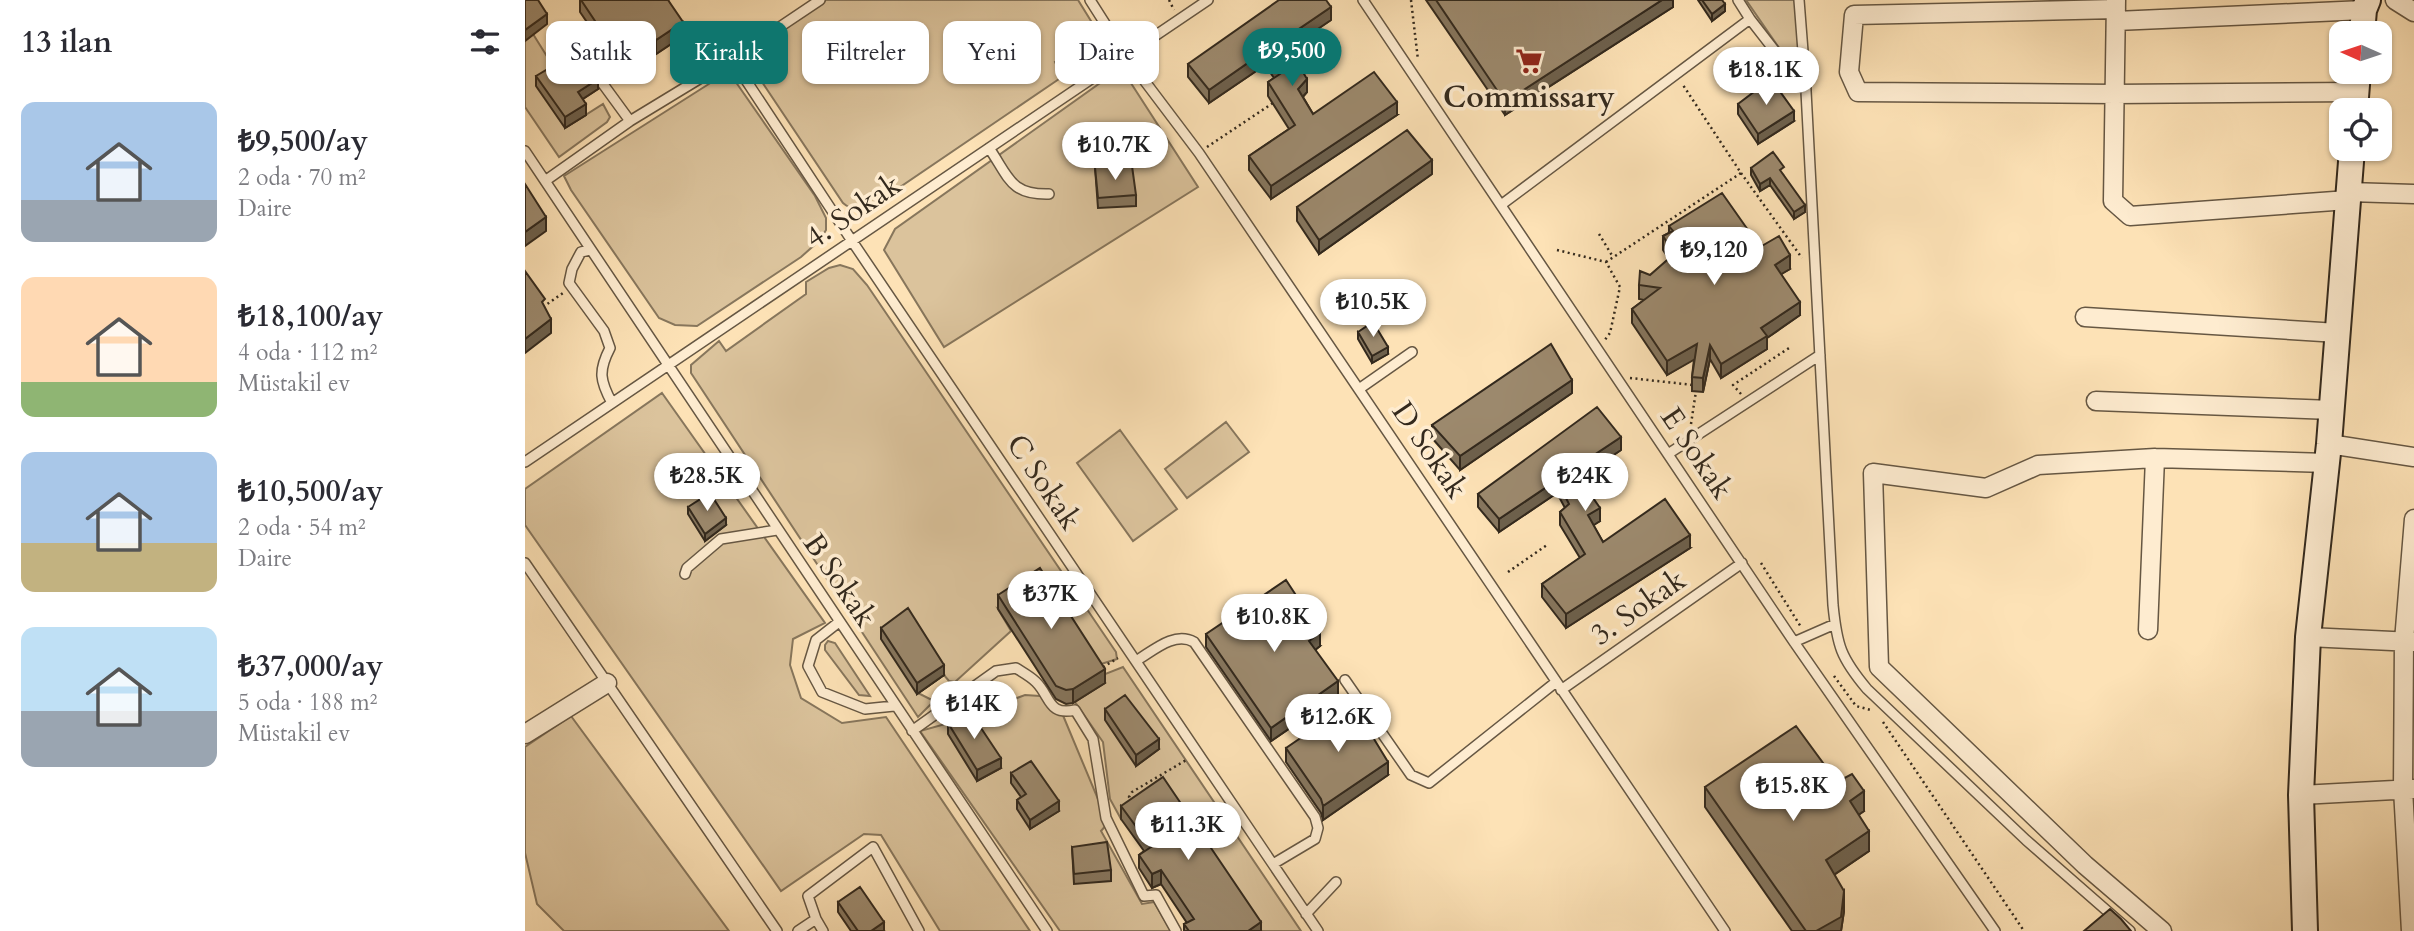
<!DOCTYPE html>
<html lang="tr">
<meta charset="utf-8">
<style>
body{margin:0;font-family:Cardo,serif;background:#f7f7f7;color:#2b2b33;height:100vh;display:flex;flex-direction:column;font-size:26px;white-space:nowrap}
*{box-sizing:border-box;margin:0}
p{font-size:23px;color:#7c7c81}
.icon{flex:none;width:38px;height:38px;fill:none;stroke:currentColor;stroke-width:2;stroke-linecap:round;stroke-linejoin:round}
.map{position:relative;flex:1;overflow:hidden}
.side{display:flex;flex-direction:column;background:#fff;width:525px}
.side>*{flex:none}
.hud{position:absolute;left:21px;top:21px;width:665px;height:63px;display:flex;gap:14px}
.needle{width:46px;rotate:273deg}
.controls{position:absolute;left:1804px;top:21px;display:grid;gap:14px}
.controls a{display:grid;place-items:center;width:63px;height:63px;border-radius:14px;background:#fff;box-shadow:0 2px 5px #0004;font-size:35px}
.price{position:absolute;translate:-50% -60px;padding:0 16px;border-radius:24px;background:#fff;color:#222;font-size:23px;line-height:46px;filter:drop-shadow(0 2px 4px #0008)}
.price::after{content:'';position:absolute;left:50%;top:42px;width:21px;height:16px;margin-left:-10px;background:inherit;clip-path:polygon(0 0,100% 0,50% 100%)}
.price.selected{background:#0f766e;color:#fff}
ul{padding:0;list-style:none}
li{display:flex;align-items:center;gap:21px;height:175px;padding:0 21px}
li span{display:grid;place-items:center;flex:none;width:196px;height:140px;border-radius:14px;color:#555}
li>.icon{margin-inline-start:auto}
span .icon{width:84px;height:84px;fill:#fffc;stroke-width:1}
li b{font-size:30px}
h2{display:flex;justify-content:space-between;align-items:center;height:84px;padding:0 21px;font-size:30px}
.pill{padding:0 24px;border-radius:14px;background:#fff;box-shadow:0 2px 5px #0004;font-size:24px;line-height:63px}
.pill.selected{background:#0f766e;color:#fff}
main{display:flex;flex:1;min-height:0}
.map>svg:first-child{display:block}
.green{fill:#dbc39c;stroke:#87765c;stroke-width:2}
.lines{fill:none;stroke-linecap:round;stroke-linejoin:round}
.lane-casing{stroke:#665743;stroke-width:12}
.street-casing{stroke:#665743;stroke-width:21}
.secondary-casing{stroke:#33291d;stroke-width:28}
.path{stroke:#33291d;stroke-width:2.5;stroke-dasharray:2 3.5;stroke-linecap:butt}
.lane{stroke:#feecd0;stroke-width:9}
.street{stroke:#feecd0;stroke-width:18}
.secondary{stroke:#feecd0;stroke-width:24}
.wall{fill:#86765e;stroke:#33291d;stroke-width:2}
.shaded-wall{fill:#6d604c;stroke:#33291d;stroke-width:2}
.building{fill:#9c896d;stroke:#33291d;stroke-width:2}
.labels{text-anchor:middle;stroke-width:7;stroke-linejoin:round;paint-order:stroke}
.poi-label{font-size:30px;font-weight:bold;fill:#33291d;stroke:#feecd0}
.street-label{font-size:30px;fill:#33291d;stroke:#feecd0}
</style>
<main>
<section class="side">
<h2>13 ilan<svg class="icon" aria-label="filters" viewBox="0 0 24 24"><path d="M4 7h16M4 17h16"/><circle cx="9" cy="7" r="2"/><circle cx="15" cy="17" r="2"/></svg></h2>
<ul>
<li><span style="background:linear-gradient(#a9c7e8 70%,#9aa5b1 0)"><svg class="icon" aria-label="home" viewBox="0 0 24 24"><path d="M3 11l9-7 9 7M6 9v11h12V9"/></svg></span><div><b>₺9,500/ay</b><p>2 oda · 70 m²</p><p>Daire</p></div></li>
<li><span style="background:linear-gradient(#ffd9b3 75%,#8fb573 0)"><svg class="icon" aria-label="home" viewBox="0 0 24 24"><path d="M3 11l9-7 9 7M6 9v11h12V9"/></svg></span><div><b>₺18,100/ay</b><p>4 oda · 112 m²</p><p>Müstakil ev</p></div></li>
<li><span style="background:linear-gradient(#a9c7e8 65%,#c2b280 0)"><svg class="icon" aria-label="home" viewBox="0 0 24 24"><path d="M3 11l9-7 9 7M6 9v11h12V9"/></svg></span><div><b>₺10,500/ay</b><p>2 oda · 54 m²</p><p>Daire</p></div></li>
<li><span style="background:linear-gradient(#bfe0f5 60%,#9aa5b1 0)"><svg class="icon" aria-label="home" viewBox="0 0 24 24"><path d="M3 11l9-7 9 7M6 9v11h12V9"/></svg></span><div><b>₺37,000/ay</b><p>5 oda · 188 m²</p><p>Müstakil ev</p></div></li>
</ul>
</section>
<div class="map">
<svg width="1889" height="931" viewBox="0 0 1889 931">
<rect width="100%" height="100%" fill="#fde2b6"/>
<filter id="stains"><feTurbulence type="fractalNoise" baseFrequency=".00286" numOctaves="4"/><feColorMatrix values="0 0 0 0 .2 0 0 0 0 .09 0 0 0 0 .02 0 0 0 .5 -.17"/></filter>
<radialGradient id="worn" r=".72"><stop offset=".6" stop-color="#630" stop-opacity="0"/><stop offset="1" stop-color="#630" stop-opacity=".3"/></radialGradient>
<!-- green -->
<path class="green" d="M 301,0 L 553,0 L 579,42 L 574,52 L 552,68 L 544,54 L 530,62 L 537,77 L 350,204 C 338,208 328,212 318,203 L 229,70 L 225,60 L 232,47 Z
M 1221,0 L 1270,0 L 1277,81 Z
M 8,34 L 33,74 L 40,128 L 78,104 L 85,117 L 82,122 L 34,157 L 0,107 L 0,41 Z
M 594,73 L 602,77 L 673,187 L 419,347 L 359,250 L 370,229 L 585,76 Z
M 198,75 L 208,78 L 290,196 L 301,218 L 301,230 L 295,240 L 276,257 L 172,326 L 150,325 L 134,318 L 46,190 L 39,176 Z
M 315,265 L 328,269 L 342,285 L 591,652 L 592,659 L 573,665 L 473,609 L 486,631 L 430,682 L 424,681 L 419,675 L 393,693 L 409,701 L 393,717 L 166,373 L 166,365 L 194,341 L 201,351 L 281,294 L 281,282 L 304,268 Z
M 137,393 L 300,623 L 268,639 L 265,665 L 276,698 L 317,723 L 361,717 L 505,931 L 415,931 L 356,835 L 339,834 L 256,891 L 0,525 L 0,489 Z
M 701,422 L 724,452 L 662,498 L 640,469 Z
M 595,430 L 652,509 L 608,541 L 552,463 Z
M 303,641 L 310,643 L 345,696 L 334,695 L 300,650 L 300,645 Z
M 598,667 L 776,931 L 733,931 L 639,791 L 596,819 L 585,799 L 578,742 L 550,702 L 575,676 Z
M 500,695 L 515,696 L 537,713 L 583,823 L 576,831 L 617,904 L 629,902 L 646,931 L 535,931 L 395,731 L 442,718 L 451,730 L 492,698 Z
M 46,716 L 204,931 L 39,931 L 12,904 L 0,853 L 0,747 Z"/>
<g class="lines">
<defs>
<path id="lane" d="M 565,0 L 600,55 L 674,153 L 1200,931
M 838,0 L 1269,642 L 1470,931
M 1274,0 L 1281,90
M 1225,19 L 1281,91 L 1308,605 C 1312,646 1316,658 1342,689 L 1501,840 L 1605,931
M 37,28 L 105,121
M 207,59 L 327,241 L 793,931
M 464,148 C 484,177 485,195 524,194
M 0,151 L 522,931
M 20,181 L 105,121 L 207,59 L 295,0
M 976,205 L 1225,19 L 1213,0
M 65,250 L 56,252 L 47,269 L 44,283 L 79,331 L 85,348 C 73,371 75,381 87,403
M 834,389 L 887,352
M 1143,454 L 1295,355
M 0,462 L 683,0
M 0,563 L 252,931
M 160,574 L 162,568 L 196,539 L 252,530
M 314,622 L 291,640 L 283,666 L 297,692 L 340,709 L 369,706
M 1269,642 L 1310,624
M 611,661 C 628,651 649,631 669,642 L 790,817 L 793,828 L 790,839 L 748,864
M 820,680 L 886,775 L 904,783 L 1031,682
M 1036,690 L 1217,563
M 387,731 L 471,671 L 491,668 C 497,672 505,676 511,682 C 526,697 523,716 550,710 L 568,739 L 581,818 L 619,896 L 631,895 L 651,931
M 781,914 L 811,882
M 273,931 L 291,919
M 298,931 L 291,919 L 283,896 L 348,847 L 394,931"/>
<path id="street" d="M 1591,0 L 1588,201 L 1605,216 L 1823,200
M 1870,0 L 1889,12
M 1591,9 L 1329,15 L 1324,72 L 1333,92 L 1590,94 L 1831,92
M 1591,21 L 1839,10
M 1824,192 L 1889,194
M 1560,317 L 1813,333
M 1571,401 L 1807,410
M 1804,444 L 1889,457
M 1623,630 L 1630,458
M 1783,637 L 1888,642
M 0,734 L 82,683
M 1776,795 L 1888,789
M 1637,931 L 1560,865 L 1354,667 L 1348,473 L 1461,488 L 1513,465 L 1630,458 L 1802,463
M 1886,931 L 1878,789 L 1879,641 L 1889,519"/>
<path id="secondary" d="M 1837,33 L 1839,10 L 1843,0
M 1830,110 L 1833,72
M 1780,931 L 1776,795 L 1783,637 L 1804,444 L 1827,149"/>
</defs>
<!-- lane casing -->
<use href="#lane" class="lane-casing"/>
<!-- street casing -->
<use href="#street" class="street-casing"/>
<!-- secondary casing -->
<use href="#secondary" class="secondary-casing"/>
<!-- path -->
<path class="path" d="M 644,0 L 649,10
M 886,0 L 893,60
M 682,147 L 748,103
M 1216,173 L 1277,258
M 1074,234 L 1088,257
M 1032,250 L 1081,262 L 1095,287 L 1085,333 L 1079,341
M 1081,262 L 1216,173 L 1158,85
M 18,307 L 38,293
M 1105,378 L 1168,385
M 1216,394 L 1208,385 L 1264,348
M 1166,424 L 1171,391
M 1236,563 L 1276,627
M 983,572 L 1022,545
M 578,667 L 593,658
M 1309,676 L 1331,706 L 1346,710
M 1358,722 L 1499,931
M 609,800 L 604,797 L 607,792 L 663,759"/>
<!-- lane -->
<use href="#lane" class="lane"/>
<!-- street -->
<use href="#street" class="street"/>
<!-- secondary -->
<use href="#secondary" class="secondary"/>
</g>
<!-- wall -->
<path class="wall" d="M 55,0 L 143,0 L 158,36 L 131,54 L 120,38 L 77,69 L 63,48 L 63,34 L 68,31 L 55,12 Z
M 901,0 L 1148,0 L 1148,7 L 980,115 Z
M 1173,0 L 1197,0 L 1200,11 L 1187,21 Z
M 806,20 L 764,48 L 782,92 L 778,97 L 788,114 L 872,115 L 746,199 L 724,170 L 724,156 L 764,129 L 743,96 L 743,82 L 749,78 L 740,65 L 684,103 L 663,77 L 663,64 Z
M 11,76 L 40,77 L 73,89 L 58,99 L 61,115 L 40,128 L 11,86 Z
M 1213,104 L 1269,121 L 1233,144 L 1213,114 Z
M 570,167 L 611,195 L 611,206 L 573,208 Z
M 1226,168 L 1259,175 L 1258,175 L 1280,212 L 1269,219 L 1245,185 L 1235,191 L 1226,175 Z
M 907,174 L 794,254 L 772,221 L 772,207 Z
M 1144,226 L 1235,247 L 1265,269 L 1256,274 L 1275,315 L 1242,338 L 1242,349 L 1196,378 L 1185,359 L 1178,392 L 1167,391 L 1167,377 L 1169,359 L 1142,375 L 1107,323 L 1107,309 L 1119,300 L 1114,299 L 1114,285 L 1144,259 L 1138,250 L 1138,236 L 1144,233 Z
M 833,332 L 863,354 L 847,363 L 833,339 Z
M 1047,393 L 935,470 L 907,438 L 907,425 Z
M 1096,450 L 1055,478 L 1075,521 L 1068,525 L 1078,542 L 1165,548 L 1041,628 L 1017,597 L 1017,584 L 1055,558 L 1035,525 L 1035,512 L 1040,508 L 1032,493 L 974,532 L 953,507 L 953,494 Z
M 163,507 L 201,525 L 180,541 L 163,514 Z
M 473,595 L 580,683 L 548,703 L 541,704 L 531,699 L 473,609 Z
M 356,628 L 419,675 L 392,694 L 356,639 Z
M 681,634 L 795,646 L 790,650 L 813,695 L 746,741 L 681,647 Z
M 580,709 L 634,749 L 611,766 L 580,720 Z
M 423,723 L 476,768 L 452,781 L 423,734 Z
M 761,748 L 863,775 L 798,820 L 796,813 L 761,762 Z
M 486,773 L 534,811 L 505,829 L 492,809 L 492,800 L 496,797 L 486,783 Z
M 1312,782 L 1339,811 L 1333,815 L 1344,851 L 1309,875 L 1319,911 L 1316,931 L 1267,931 L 1180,807 L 1180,787 Z
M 596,806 L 736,931 L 659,931 L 659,924 L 662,923 L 636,884 L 627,888 L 614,868 L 614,855 L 619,851 L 596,819 Z
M 547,847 L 586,870 L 586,881 L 549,884 Z
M 313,902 L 359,931 L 326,931 L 313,912 Z"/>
<!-- shaded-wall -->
<path class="shaded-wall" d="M 1137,0 L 1148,0 L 1148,7 L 980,115 L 980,102 Z
M 1200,4 L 1200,11 L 1187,21 L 1187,14 Z
M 806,7 L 806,20 L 759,52 L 759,39 Z
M 22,14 L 22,24 L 0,41 L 0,30 Z
M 158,22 L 158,36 L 131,54 L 131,40 Z
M 120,24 L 120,38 L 77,69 L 77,55 Z
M 740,51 L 740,65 L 684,103 L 684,90 Z
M 73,79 L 73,89 L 53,102 L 53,92 Z
M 782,79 L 782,92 L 773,102 L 773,89 Z
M 872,102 L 872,115 L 746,199 L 746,186 Z
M 61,104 L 61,115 L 40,128 L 40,117 Z
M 1269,111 L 1269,121 L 1233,144 L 1233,134 Z
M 907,160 L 907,174 L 794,254 L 794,240 Z
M 1245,178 L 1245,185 L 1235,191 L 1235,184 Z
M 1280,205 L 1280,212 L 1269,219 L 1269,212 Z
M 21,217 L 21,231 L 0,246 L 0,232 Z
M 1265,255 L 1265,269 L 1250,278 L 1250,265 Z
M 1275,302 L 1275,315 L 1242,338 L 1242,349 L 1196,378 L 1196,364 L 1236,328 Z
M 26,319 L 26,333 L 0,353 L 0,339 Z
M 1172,344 L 1172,358 L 1142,375 L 1142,361 Z
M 1185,345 L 1185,359 L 1178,392 L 1178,378 Z
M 863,347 L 863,354 L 847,363 L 847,356 Z
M 1047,380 L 1047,393 L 935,470 L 935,456 Z
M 1096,437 L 1096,450 L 1048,482 L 1048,469 Z
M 1032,480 L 1032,493 L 974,532 L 974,519 Z
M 1075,508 L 1075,521 L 1063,529 L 1063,515 Z
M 201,518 L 201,525 L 180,541 L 180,534 Z
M 1165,535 L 1165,548 L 1041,628 L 1041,614 Z
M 795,632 L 795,646 L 784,655 L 784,641 Z
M 419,665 L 419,675 L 392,694 L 392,683 Z
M 580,669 L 580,683 L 548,703 L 548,689 Z
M 813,681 L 813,695 L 746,741 L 746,728 Z
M 634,739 L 634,749 L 611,766 L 611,755 Z
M 476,758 L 476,768 L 452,781 L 452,770 Z
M 863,762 L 863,775 L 798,820 L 798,806 Z
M 1339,791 L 1339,811 L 1325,821 L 1325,801 Z
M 534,801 L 534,811 L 505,829 L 505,820 Z
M 1344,831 L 1344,851 L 1301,880 L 1301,860 Z
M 636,870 L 636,884 L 627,888 L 627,874 Z
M 1319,891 L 1319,911 L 1316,931 L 1291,931 Z
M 359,922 L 359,931 L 346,931 Z
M 736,922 L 736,931 L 723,931 Z"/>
<!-- building -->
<path class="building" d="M 0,0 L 13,0 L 22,14 L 0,30 Z
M 56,0 L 143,0 L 158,22 L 131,40 L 120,24 L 77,55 L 63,34 L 74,27 Z
M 754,0 L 801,0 L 806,7 L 759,39 L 782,79 L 773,89 L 788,114 L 849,72 L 872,102 L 746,186 L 724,156 L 770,125 L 743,82 L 755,74 L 740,51 L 684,90 L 663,64 Z
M 911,0 L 1137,0 L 980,102 Z
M 1177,0 L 1197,0 L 1200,4 L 1187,14 Z
M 33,63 L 40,77 L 62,64 L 73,79 L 53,92 L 61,104 L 40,117 L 11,76 Z
M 1246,79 L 1269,111 L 1233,134 L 1213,104 Z
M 882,130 L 907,160 L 794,240 L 772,207 Z
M 1248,152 L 1259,167 L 1255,170 L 1280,205 L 1269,212 L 1245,178 L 1235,184 L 1226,168 Z
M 607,166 L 611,195 L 573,198 L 570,167 Z
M 0,184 L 21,217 L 0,232 Z
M 1197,193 L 1235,247 L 1254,236 L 1265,255 L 1250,265 L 1275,302 L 1236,328 L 1242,336 L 1196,364 L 1185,345 L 1178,378 L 1167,377 L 1172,344 L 1142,361 L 1107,309 L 1135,288 L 1114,285 L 1115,271 L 1125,275 L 1149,254 L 1138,236 L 1148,231 L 1144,226 Z
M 0,271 L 20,299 L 17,302 L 26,319 L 0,339 Z
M 848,322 L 863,347 L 847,356 L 833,332 Z
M 1026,344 L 1047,380 L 935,456 L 907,425 Z
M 1072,407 L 1096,437 L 1048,469 L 1075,508 L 1063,515 L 1078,542 L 1140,499 L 1165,535 L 1041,614 L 1017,584 L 1060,554 L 1035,512 L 1044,504 L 1032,480 L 974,519 L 953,494 Z
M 185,493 L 201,518 L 180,534 L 163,507 Z
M 515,568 L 580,669 L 548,689 L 541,690 L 531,686 L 473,595 Z
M 761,580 L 795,632 L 784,641 L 813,681 L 746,728 L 681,634 Z
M 383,608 L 419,665 L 392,683 L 356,628 Z
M 600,695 L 634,739 L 611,755 L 580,709 Z
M 827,703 L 863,762 L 798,806 L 796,799 L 761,748 Z
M 444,710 L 476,758 L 452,770 L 423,723 Z
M 1271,726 L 1312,782 L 1327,774 L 1339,791 L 1325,801 L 1344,831 L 1301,860 L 1319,891 L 1316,917 L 1291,931 L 1281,931 L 1180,787 Z
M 506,761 L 534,801 L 505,820 L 492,800 L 501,794 L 486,773 Z
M 638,777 L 736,922 L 723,931 L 664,931 L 659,924 L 669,919 L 636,870 L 627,874 L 614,855 L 626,847 L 596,806 Z
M 582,842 L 586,870 L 549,874 L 547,847 Z
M 335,887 L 359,922 L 346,931 L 333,931 L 313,902 Z
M 1585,909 L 1596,919 L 1606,931 L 1559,931 Z"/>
<!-- icons -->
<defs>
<symbol id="supermarket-bare" viewBox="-9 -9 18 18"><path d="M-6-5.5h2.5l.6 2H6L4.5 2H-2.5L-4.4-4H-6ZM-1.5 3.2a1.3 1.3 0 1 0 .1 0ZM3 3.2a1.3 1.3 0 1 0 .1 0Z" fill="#8f2418" stroke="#feecd0" stroke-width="2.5" paint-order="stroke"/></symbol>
</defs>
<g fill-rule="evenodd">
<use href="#supermarket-bare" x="985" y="42" width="38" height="38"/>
</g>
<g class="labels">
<!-- poi labels -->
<g class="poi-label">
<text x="1004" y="107">Commissary</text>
</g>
<!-- street labels -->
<g class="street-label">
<text transform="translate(328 211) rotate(-34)" y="10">4. Sokak</text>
<text transform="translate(905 450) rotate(56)" y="10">D Sokak</text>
<text transform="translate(1172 453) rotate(56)" y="10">E Sokak</text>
<text transform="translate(519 482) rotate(56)" y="10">C Sokak</text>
<text transform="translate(315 580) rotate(56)" y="10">B Sokak</text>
<text transform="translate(1113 607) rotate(-35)" y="10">3. Sokak</text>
</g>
</g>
<rect width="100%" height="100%" filter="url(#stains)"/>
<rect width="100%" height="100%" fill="url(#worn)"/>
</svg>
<div class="controls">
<a><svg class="needle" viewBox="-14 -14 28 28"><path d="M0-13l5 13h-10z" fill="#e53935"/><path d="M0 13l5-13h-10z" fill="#7c7c81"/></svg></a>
<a><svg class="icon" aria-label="locate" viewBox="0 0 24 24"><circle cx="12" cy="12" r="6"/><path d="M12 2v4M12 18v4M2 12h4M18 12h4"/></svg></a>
</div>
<b class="price selected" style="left:767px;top:88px">₺9,500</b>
<b class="price" style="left:1241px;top:107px">₺18.1K</b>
<b class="price" style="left:590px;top:182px">₺10.7K</b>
<b class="price" style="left:1189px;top:287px">₺9,120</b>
<b class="price" style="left:848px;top:339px">₺10.5K</b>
<b class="price" style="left:182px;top:513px">₺28.5K</b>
<b class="price" style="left:1060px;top:513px">₺24K</b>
<b class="price" style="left:526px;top:631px">₺37K</b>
<b class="price" style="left:749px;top:654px">₺10.8K</b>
<b class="price" style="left:449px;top:741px">₺14K</b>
<b class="price" style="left:813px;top:754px">₺12.6K</b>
<b class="price" style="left:1268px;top:823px">₺15.8K</b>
<b class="price" style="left:663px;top:862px">₺11.3K</b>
<div class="hud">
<a class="pill">Satılık</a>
<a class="pill selected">Kiralık</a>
<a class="pill">Filtreler</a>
<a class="pill">Yeni</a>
<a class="pill">Daire</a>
</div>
</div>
</main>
